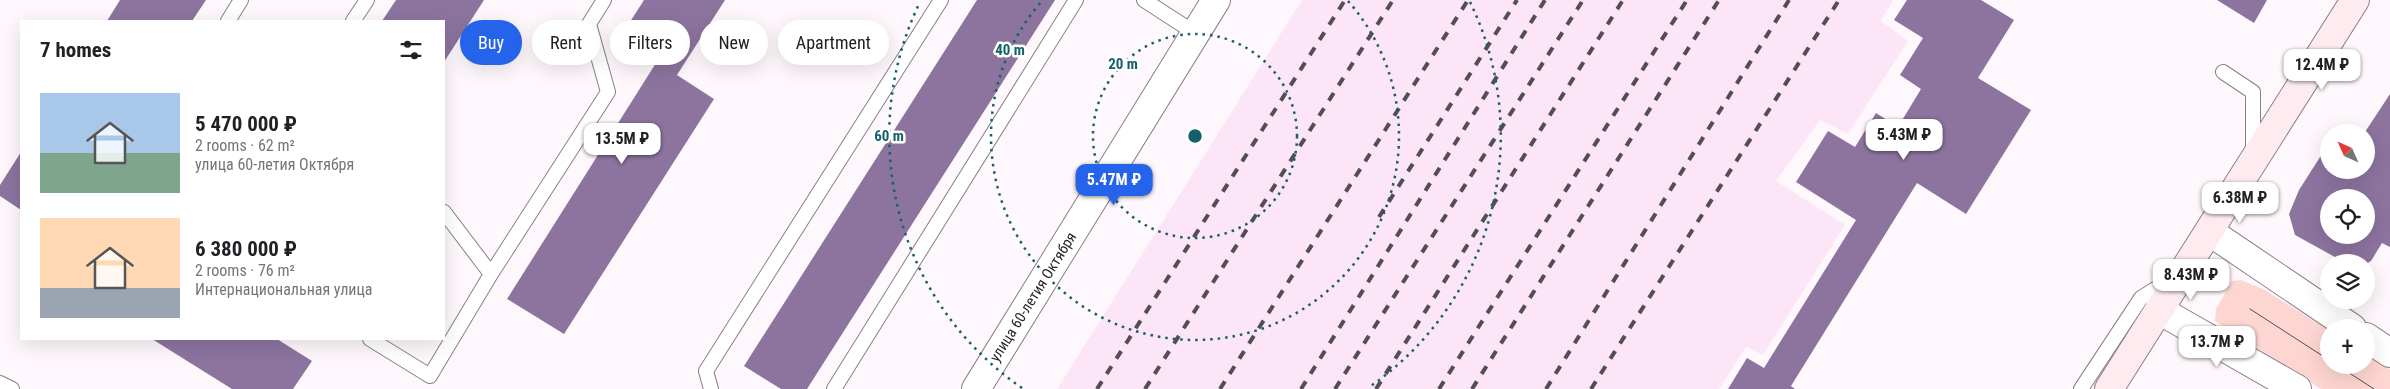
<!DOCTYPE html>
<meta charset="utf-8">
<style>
body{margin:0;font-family:"Roboto Condensed",sans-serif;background:#f2f2f2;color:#202124;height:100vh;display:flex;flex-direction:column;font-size:19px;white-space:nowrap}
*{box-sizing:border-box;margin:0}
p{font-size:16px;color:#757577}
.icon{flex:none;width:28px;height:28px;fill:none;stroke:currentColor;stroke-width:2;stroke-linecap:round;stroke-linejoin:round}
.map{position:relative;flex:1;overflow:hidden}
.side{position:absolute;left:20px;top:20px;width:425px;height:320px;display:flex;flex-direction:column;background:#fff;border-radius:0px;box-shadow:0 5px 20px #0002}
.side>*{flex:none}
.banner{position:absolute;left:460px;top:20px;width:475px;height:45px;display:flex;gap:10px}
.needle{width:32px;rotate:315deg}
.tools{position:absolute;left:2320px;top:124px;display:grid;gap:10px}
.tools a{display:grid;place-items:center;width:55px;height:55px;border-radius:50%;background:#fff;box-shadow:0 5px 20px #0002;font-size:25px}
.price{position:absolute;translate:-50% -42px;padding:0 11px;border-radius:10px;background:#fff;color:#222;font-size:16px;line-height:32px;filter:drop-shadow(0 1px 2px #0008)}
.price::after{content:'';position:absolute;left:50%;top:30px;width:15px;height:11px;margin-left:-8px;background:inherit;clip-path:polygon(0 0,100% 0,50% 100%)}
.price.selected{background:#2563eb;color:#fff}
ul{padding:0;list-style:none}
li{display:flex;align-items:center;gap:15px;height:125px;padding:0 20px}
li span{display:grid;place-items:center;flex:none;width:140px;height:100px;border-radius:0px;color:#555}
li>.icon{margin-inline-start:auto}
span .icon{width:60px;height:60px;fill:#fffc;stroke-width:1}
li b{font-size:21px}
h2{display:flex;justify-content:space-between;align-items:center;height:60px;padding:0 20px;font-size:21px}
.chip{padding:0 18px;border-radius:22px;background:#fff;box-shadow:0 5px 20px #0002;font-size:18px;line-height:45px}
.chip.selected{background:#2563eb;color:#fff}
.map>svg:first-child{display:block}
.built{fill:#fbe5f6}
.green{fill:#fed6d1}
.building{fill:#8c749f;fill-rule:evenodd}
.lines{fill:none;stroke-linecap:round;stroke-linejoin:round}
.service-casing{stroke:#8c7f88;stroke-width:16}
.minor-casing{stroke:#8c7f88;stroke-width:30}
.tertiary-casing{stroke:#8c7f88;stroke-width:30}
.secondary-casing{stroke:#8c7f88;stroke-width:30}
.service{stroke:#fff;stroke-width:14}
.minor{stroke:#fff;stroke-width:28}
.tertiary{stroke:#fff;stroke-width:28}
.secondary{stroke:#fdebf0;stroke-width:28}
.tram{stroke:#534e52;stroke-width:1}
.rail{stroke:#534e52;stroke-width:4;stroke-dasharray:9 9;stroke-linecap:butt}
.ring{fill:none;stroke:#14616b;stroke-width:2.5;stroke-dasharray:2.5 5}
.labels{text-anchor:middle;stroke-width:5;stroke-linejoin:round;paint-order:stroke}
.street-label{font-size:15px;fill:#2b262a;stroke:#fff}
.centre{fill:#14616b;stroke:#fff;stroke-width:2.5}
.ring-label{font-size:15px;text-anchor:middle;font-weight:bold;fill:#14616b;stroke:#fff;stroke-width:5;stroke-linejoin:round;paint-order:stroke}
</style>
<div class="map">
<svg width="2390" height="389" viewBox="0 0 2390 389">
<rect width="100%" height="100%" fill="#fef8fc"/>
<!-- built -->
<path class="built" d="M 1302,0 L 1893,0 L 1881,21 L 1908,41 L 1848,134 L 1820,120 L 1776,181 L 1845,225 L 1763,355 L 1746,347 L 1719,389 L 1057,389 Z"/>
<!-- green -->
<path class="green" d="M 2241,280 L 2263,289 L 2329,330 L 2329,365 L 2366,365 L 2366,354 L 2390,369 L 2390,389 L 2321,389 L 2215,321 L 2216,309 L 2232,281 Z"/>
<!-- building -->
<path class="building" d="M 120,0 L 206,0 L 192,21 L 107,21 Z
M 396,0 L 484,0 L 444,62 L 444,21 L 382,21 Z
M 644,0 L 725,0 L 677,75 L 714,99 L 564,334 L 507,299 L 656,63 L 619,39 Z
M 977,0 L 1055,0 L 807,389 L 781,389 L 744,366 Z
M 1907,0 L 1981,0 L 2014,20 L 1978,78 L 2031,110 L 1966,214 L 1917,183 L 1791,386 L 1795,389 L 1728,389 L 1747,358 L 1764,368 L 1856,220 L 1796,182 L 1828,131 L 1855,147 L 1876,113 L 1898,127 L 1921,89 L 1900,75 L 1923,38 L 1894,20 Z
M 2217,0 L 2267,0 L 2254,23 Z
M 2390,94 L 2390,247 L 2382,243 L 2371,261 L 2366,264 L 2366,262 L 2344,262 L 2295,235 L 2289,214 L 2299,190 L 2329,143 L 2329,170 L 2366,170 L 2365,132 ZM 2329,198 L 2366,198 L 2366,235 L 2329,235 Z
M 2340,125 L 2351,132 L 2335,132 Z
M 21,152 L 21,210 L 0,196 L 0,185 Z
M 152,339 L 277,339 L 312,361 L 293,389 L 232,389 Z"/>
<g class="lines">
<defs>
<path id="service" d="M 1144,0 L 1195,33
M 228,21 L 241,0
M 353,21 L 367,0
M 2223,72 L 2253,92 L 2253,152
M 444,212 L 491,274
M 370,339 L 430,376 L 491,274 L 608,92 L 589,24 L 604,0
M 0,383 L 12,389
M 711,389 L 706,371 L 941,0
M 834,389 L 1076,0
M 2081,389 L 2141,298 L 2171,279"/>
<path id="minor" d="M 976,389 L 1216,0"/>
<path id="tertiary" d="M 2210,232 L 2352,328
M 2159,310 L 2297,389
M 2366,337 L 2390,353"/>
<path id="secondary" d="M 2109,389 L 2355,0"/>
</defs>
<!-- service casing -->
<use href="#service" class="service-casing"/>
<!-- minor casing -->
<use href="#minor" class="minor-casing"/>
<!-- tertiary casing -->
<use href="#tertiary" class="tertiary-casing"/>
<!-- secondary casing -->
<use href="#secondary" class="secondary-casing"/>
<!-- service -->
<use href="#service" class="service"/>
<!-- minor -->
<use href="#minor" class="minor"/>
<!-- tertiary -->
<use href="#tertiary" class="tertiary"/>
<!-- secondary -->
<use href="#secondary" class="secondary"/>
<!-- tram -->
<path class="tram" d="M 2250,309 L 2329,360
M 2337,365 L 2374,389"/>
<!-- rail -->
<path class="rail" d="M 1379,217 L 1517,0
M 1097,389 L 1345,0
M 1145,389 L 1393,0
M 1220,389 L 1468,0
M 1301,389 L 1545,0
M 1335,389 L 1583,0
M 1376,389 L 1623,0
M 1439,389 L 1687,0
M 1472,389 L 1719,0
M 1546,389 L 1789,0
M 1591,389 L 1839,0"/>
</g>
<!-- distance rings -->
<g class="ring">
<circle cx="1195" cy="136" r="102"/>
<path d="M1348 1A204 204 0 1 1 1042 1"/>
<path d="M1022 388A306 306 0 0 1 920 2M1470 2A306 306 0 0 1 1368 388"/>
</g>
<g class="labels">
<!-- street labels -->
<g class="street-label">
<text transform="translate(1033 297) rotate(-58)" y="5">улица 60-летия Октября</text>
</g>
</g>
<circle cx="1195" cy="136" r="8" class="centre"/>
<g class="ring-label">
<text x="1010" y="55">40 m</text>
<text x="1123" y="69">20 m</text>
<text x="889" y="141">60 m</text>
</g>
</svg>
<div class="tools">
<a><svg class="needle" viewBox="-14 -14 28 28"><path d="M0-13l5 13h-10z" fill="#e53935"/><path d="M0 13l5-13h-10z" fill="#757577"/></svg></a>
<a><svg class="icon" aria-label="locate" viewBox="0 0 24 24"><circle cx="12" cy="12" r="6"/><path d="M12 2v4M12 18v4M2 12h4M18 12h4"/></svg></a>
<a><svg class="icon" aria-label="layers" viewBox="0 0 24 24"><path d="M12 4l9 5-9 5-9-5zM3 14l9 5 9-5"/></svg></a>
<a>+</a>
</div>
<b class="price" style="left:2322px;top:91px">12.4M ₽</b>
<b class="price" style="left:1904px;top:161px">5.43M ₽</b>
<b class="price" style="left:622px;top:165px">13.5M ₽</b>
<b class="price selected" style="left:1114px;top:206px">5.47M ₽</b>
<b class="price" style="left:2240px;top:224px">6.38M ₽</b>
<b class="price" style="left:2191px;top:301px">8.43M ₽</b>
<b class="price" style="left:2217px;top:368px">13.7M ₽</b>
<div class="banner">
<a class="chip selected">Buy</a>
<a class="chip">Rent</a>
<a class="chip">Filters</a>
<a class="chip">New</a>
<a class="chip">Apartment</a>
</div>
<section class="side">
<h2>7 homes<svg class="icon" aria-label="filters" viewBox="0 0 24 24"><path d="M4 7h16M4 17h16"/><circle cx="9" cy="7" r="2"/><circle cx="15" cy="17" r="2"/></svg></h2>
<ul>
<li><span style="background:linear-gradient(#a9c7e8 60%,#7fa58c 0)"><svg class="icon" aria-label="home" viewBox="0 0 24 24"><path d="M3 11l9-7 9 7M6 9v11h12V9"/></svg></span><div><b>5 470 000 ₽</b><p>2 rooms · 62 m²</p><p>улица 60-летия Октября</p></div></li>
<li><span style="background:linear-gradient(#ffd9b3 70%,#9aa5b1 0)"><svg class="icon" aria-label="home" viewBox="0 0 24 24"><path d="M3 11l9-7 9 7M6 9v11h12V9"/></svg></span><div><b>6 380 000 ₽</b><p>2 rooms · 76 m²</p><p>Интернациональная улица</p></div></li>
</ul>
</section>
</div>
